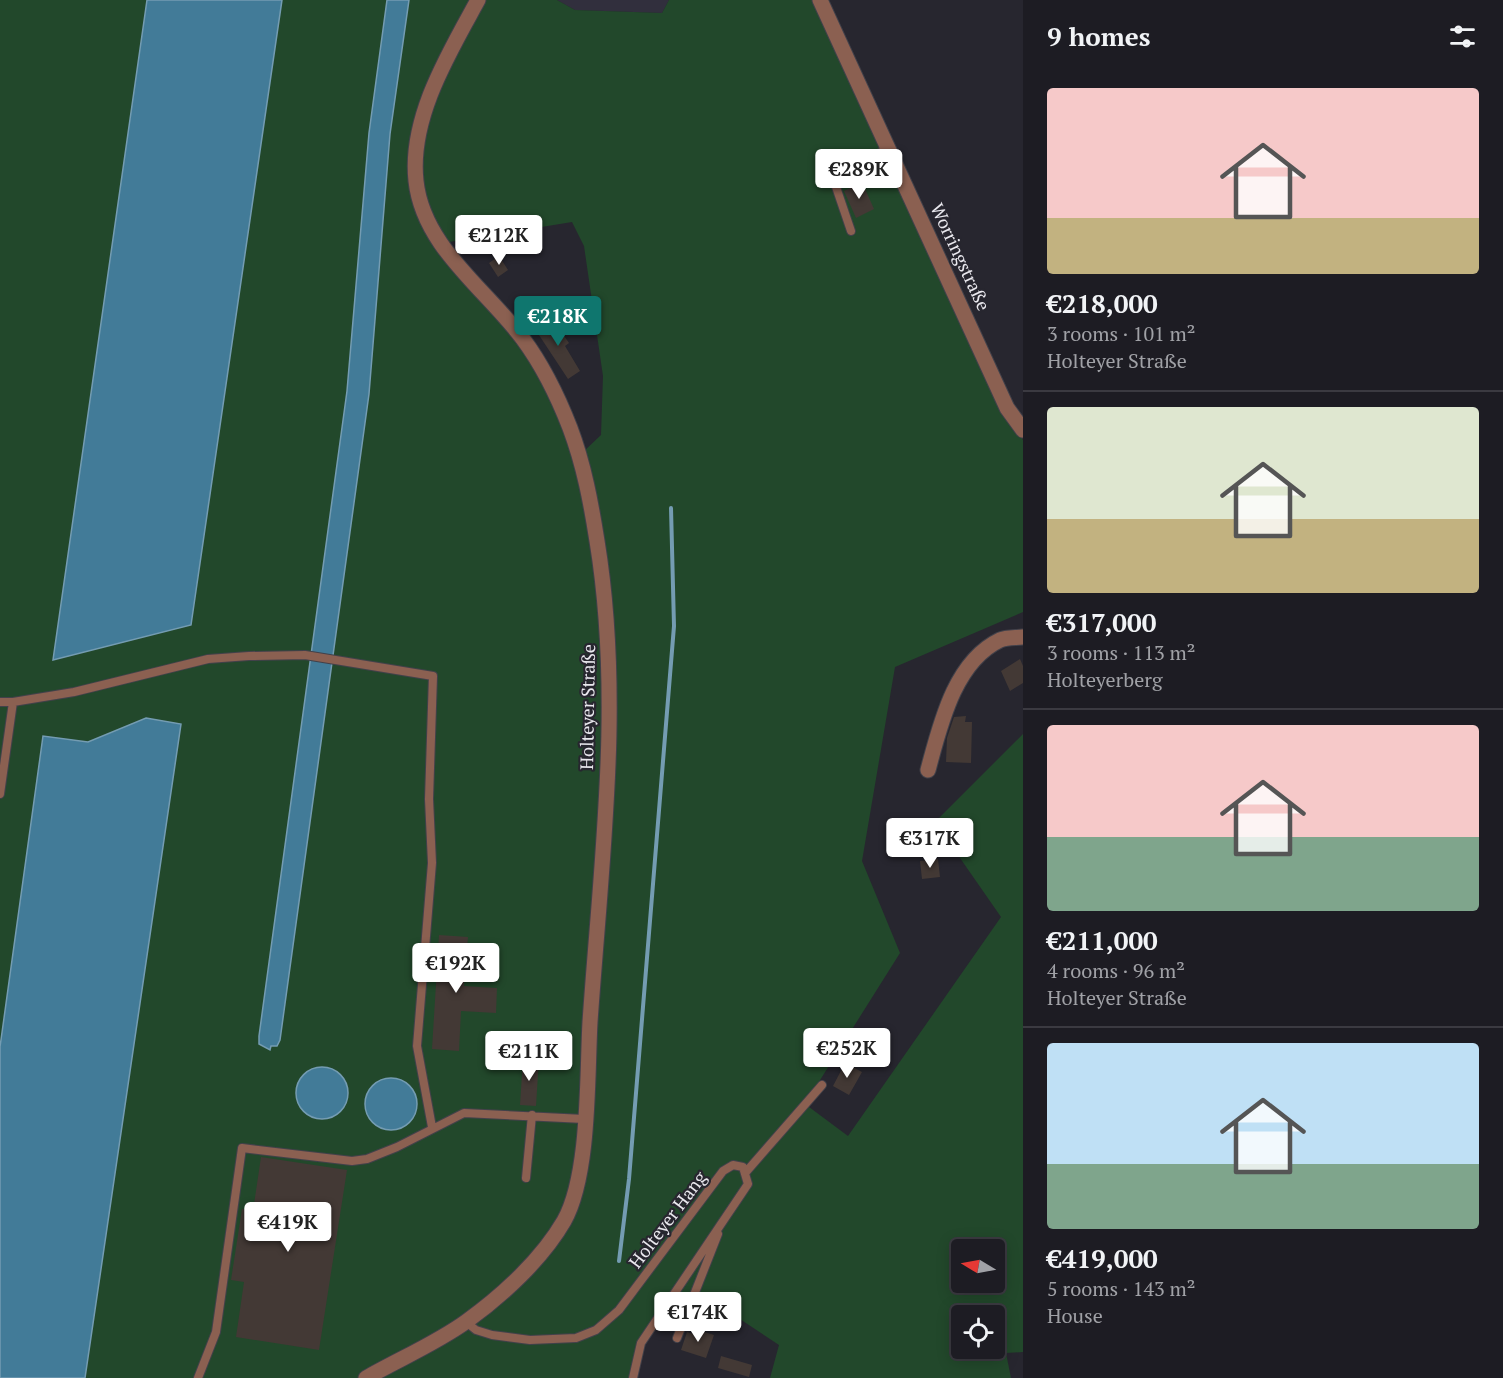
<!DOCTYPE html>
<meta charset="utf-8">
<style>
body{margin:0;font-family:"PT Serif",serif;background:#2a2930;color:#f1f3f6;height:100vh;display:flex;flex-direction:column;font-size:22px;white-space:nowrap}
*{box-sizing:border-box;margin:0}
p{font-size:20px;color:#a0a1a6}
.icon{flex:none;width:33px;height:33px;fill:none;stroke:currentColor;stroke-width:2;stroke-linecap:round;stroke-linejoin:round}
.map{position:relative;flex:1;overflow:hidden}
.details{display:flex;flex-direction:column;background:#1d1c23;width:480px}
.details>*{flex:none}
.needle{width:39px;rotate:280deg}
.buttons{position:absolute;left:951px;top:1239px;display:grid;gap:12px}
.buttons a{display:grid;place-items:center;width:54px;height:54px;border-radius:6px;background:#1d1c23;box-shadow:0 3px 15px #0003,0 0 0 2px #3b3a41;font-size:30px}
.price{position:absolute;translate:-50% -51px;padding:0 14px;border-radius:6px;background:#fff;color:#222;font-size:20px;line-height:39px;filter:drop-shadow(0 2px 3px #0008)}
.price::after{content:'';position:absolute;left:50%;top:36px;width:18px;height:14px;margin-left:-9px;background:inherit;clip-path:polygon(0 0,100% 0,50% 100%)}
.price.on{background:#0f766e;color:#fff}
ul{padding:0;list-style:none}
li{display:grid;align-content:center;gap:12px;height:318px;padding:0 24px}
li+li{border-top:2px solid #3b3a41}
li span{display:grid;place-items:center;height:186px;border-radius:6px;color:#555}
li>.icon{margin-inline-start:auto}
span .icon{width:108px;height:108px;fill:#fffc;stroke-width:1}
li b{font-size:26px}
h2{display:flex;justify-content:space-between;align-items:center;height:72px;padding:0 24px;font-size:26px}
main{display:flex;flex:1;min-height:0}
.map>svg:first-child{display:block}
.built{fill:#312f3d}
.green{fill:#22482b;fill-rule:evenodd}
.water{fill:#427b98;stroke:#749cb2;stroke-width:1.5}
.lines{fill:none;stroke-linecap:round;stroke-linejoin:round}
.stream{stroke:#749cb2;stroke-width:4}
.building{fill:#433935}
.service-casing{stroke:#42414a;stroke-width:10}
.minor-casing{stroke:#42414a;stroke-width:17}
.service{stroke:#8b6051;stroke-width:8}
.minor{stroke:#8b6051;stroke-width:15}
.labels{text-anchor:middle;stroke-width:4.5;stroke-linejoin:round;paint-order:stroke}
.street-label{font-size:18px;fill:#e9e8ee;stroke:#27262f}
</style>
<main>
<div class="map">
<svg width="1023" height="1378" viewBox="0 0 1023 1378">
<rect width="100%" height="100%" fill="#27262f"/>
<!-- built -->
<path class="built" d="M 557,0 L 669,0 L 662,13 L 575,10 Z"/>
<!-- green -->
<path class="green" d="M 0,0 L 476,0 L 426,109 L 419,202 L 522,341 L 578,456 L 601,596 L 606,707 L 577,1150 L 566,1203 L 545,1241 L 485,1303 L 361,1378 L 0,1378 Z
M 480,0 L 557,0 L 575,10 L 662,13 L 669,0 L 816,0 L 1007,416 L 1023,440 L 1023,612 L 895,667 L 862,861 L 900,953 L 805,1104 L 848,1136 L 1001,917 L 935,822 L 1023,734 L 1023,1352 L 1006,1353 L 1011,1378 L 770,1378 L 779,1345 L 696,1290 L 639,1340 L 630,1378 L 372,1378 L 466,1323 C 489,1343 559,1347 587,1336 C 601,1331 610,1321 620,1310 C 609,1315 600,1329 587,1334 C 557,1346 492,1342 469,1320 C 518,1284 562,1243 581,1184 L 607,831 L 614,663 L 608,586 L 582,453 L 601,435 L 603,376 L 584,246 L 572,222 L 443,243 C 385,162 439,74 480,0 ZM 962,1250 L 994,1250 L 994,1282 L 962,1282 ZM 962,1316 L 994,1316 L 994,1348 L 962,1348 Z"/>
<!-- water -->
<path class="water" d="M 147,0 L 282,0 L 191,625 L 53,660 Z
M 387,0 L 409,0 L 390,134 L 369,394 L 280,1040 L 277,1046 L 271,1046 L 270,1050 L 259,1044 L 259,1036 L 347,391 L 369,133 Z
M 146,718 L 181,724 L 85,1378 L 0,1378 L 0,1047 L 43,736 L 88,742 Z
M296 1093a26 26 0 1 1 52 0a26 26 0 1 1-52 0Z
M365 1104a26 26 0 1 1 52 0a26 26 0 1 1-52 0Z"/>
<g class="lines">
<!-- stream -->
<path class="stream" d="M 619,1261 L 629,1179 L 674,626 L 671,508"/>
</g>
<!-- building -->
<path class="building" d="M 862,182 L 874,209 L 856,218 L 844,191 Z
M 499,256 L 508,270 L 498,277 L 489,263 Z
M 552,318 L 569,343 L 565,346 L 580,371 L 568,379 L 535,329 Z
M 1020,659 L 1023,666 L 1023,683 L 1010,691 L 1001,671 Z
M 966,716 L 965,722 L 972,722 L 971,763 L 946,762 L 947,738 L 954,717 Z
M 938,859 L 940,877 L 922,879 L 920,861 Z
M 439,935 L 468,937 L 464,986 L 497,988 L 496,1013 L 461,1011 L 459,1051 L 432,1049 Z
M 523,1058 L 539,1059 L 536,1106 L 520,1105 Z
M 845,1063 L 862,1072 L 849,1095 L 833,1086 Z
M 261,1157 L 347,1170 L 319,1350 L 236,1337 L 244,1282 L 231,1280 L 242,1209 L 253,1211 Z
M 695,1329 L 714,1335 L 706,1358 L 681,1350 L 687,1332 L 694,1334 Z
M 721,1356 L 752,1365 L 749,1377 L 718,1368 Z"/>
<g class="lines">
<defs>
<path id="service" d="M 851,231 L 834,181 L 888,148
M 0,702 L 13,702
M 0,794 L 13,702 L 74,692 L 208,659 L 249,656 L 305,655 L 433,676 L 429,799 L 432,863 L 417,1046 L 432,1127
M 746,1172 L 822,1085
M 526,1178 L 532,1115
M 466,1322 L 476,1330 L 492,1335 L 530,1340 L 576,1338 L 596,1330 L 619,1310 L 723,1171 L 733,1165 L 743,1167 L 748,1184 L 641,1343 L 633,1378
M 677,1338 L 718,1234
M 198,1378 L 216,1332 L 242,1148 L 352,1161 L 367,1159 L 397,1147 L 464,1113 L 584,1119"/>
<path id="minor" d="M 820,0 L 1007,408 L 1023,430
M 928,770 C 940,726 954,662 1000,640 C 1007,637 1016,638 1023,637
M 366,1378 C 399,1359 437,1343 467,1321 C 503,1295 542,1259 564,1221 C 590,1175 587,1075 590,1022 C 601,862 623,700 597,541 C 591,503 584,465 570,428 C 558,397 543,366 523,339 C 486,289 423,247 416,181 C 409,118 449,53 478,0"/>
</defs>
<!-- service casing -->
<use href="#service" class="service-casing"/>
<!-- minor casing -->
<use href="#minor" class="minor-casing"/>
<!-- service -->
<use href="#service" class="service"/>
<!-- minor -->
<use href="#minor" class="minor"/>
</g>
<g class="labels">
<!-- street labels -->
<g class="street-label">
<text transform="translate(960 257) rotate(65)" y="6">Worringstraße</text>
<text transform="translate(588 707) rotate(-89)" y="6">Holteyer Straße</text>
<text transform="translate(668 1220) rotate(-53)" y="6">Holteyer Hang</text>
</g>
</g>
</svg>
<div class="buttons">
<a><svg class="needle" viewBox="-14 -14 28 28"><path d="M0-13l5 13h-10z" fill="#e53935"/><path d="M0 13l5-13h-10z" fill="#a0a1a6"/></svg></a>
<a><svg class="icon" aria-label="locate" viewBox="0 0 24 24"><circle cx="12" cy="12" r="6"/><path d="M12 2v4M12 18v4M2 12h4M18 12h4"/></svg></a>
</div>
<b class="price" style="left:859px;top:200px">€289K</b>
<b class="price" style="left:499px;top:266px">€212K</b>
<b class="price on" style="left:558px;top:347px">€218K</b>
<b class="price" style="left:930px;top:869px">€317K</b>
<b class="price" style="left:456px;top:994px">€192K</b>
<b class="price" style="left:847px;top:1079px">€252K</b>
<b class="price" style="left:529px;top:1082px">€211K</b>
<b class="price" style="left:288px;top:1253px">€419K</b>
<b class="price" style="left:698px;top:1343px">€174K</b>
</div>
<section class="details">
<h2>9 homes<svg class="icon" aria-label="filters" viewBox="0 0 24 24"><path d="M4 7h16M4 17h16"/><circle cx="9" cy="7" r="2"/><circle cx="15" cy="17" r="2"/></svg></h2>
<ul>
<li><span style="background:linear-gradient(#f6c9c9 70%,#c2b280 0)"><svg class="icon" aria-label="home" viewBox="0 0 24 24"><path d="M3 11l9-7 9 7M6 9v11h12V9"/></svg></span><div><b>€218,000</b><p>3 rooms · 101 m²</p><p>Holteyer Straße</p></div></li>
<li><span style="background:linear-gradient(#dfe7d0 60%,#c2b280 0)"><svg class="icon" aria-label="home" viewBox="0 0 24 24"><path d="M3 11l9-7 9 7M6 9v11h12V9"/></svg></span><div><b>€317,000</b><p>3 rooms · 113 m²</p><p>Holteyerberg</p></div></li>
<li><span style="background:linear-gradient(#f6c9c9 60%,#7fa58c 0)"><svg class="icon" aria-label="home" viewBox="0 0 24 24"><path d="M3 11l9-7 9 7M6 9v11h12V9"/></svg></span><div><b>€211,000</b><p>4 rooms · 96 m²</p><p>Holteyer Straße</p></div></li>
<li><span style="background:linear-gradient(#bfe0f5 65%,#7fa58c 0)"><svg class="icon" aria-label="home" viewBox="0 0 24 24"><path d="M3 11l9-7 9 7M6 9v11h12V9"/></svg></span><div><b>€419,000</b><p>5 rooms · 143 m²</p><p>House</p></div></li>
</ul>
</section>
</main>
